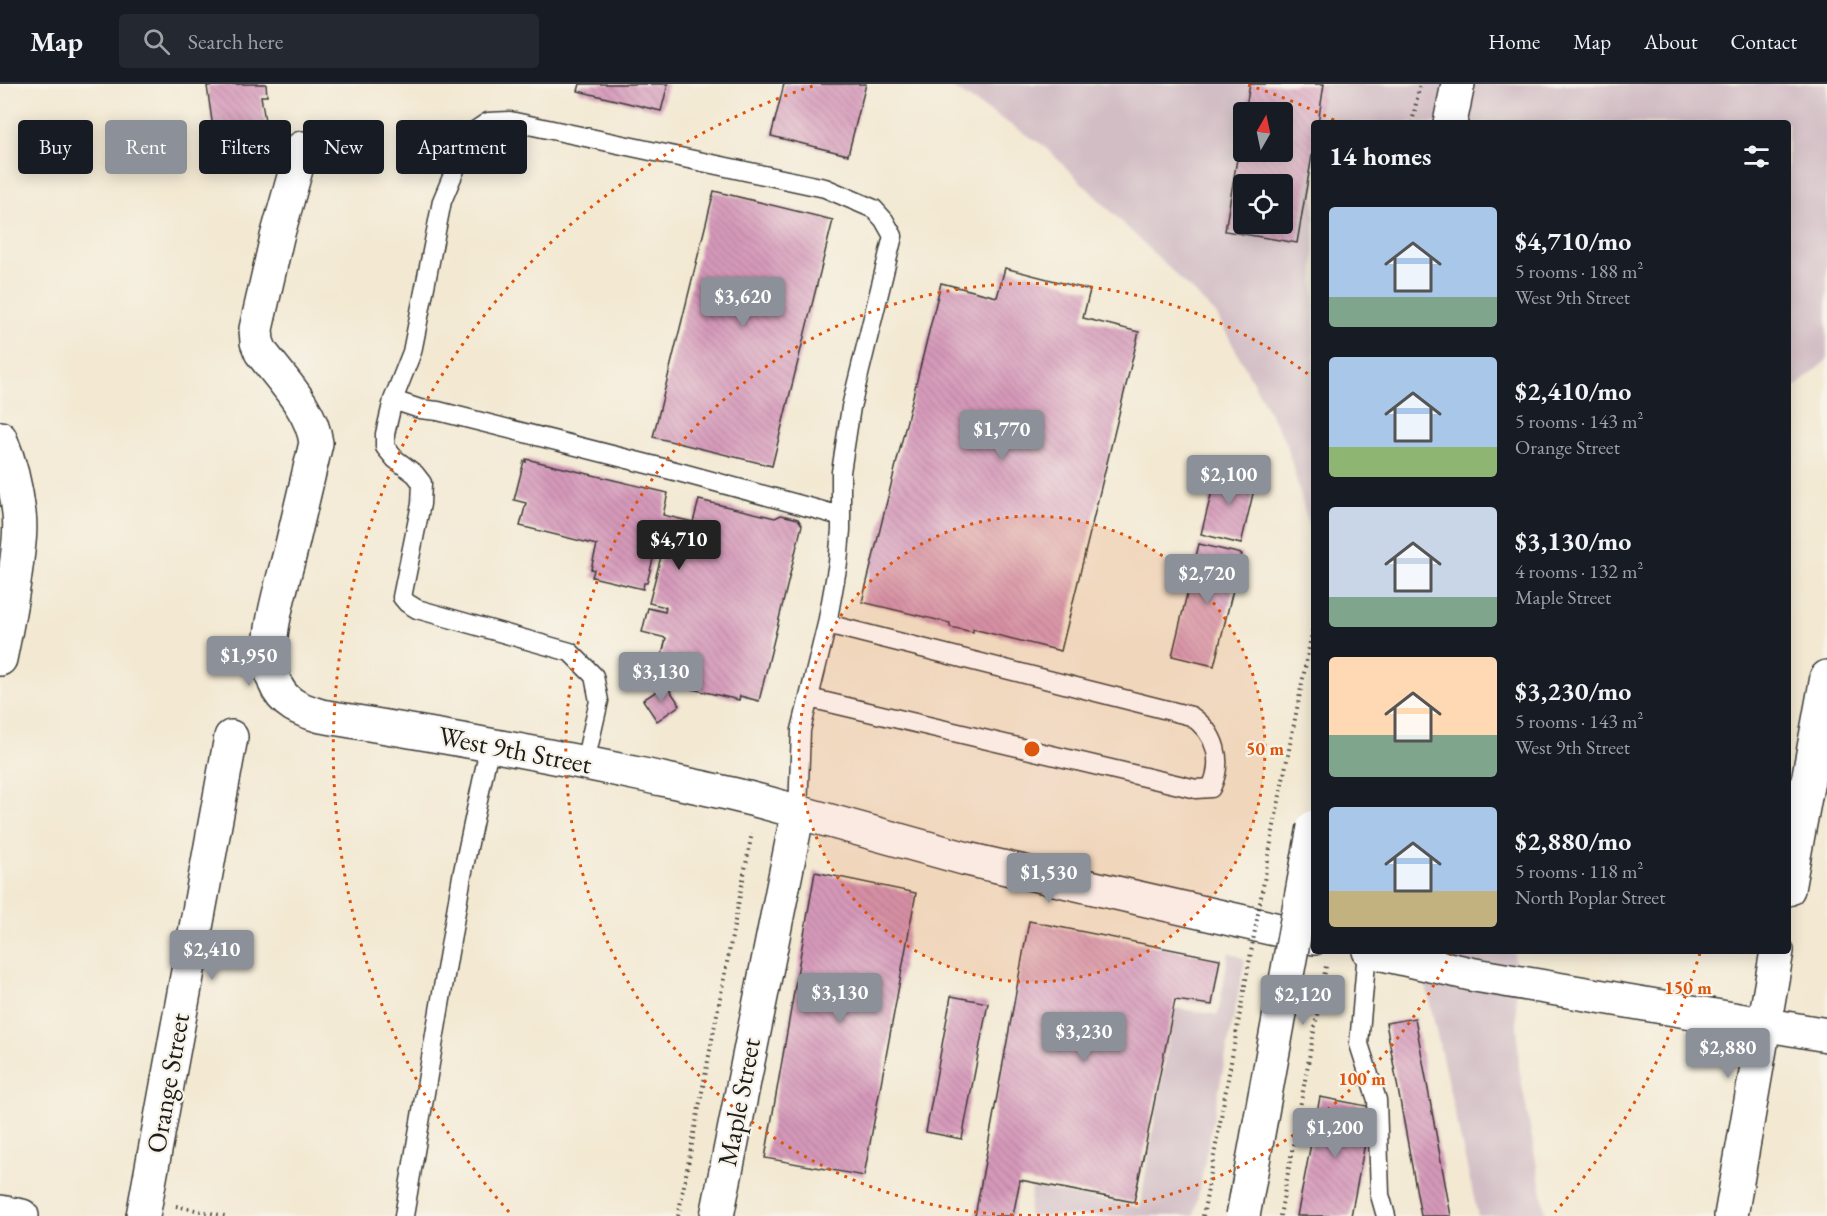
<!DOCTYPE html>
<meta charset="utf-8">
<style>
body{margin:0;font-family:"EB Garamond",serif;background:#242831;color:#f1f3f6;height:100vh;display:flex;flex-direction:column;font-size:22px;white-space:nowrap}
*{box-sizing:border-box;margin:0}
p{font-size:20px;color:#9ea1a6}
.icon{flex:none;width:33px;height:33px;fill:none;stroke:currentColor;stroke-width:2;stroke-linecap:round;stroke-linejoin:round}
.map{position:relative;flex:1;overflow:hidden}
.side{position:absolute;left:1311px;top:36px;width:480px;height:834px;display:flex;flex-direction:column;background:#171b24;border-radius:6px;box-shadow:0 3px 15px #0003}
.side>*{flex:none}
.guide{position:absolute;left:18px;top:36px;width:570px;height:54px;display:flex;gap:12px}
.needle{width:39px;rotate:9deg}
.tools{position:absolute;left:1233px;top:18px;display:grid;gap:12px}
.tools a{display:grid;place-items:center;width:60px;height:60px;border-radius:6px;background:#171b24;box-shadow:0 3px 15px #0003;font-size:30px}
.price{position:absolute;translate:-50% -51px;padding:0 14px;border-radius:6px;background:#8c9099;color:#fff;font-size:20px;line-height:39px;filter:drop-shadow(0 2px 3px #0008)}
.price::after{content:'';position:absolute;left:50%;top:36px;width:18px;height:14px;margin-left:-9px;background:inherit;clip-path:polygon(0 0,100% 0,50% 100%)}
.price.on{background:#222;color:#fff}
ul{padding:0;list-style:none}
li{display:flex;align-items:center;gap:18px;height:150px;padding:0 18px}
li span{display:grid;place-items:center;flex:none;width:168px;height:120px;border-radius:6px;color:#555}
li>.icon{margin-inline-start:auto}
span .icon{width:72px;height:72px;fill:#fffc;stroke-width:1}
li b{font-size:26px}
h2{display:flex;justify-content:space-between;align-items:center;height:72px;padding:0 18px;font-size:26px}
.chip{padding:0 21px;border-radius:6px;background:#171b24;box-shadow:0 3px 15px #0003;font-size:21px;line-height:54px}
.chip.on{background:#8c9099;color:#fff}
header{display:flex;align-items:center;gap:36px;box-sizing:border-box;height:84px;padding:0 30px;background:#171b24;border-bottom:2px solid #363941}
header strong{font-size:28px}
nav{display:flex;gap:33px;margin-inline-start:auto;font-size:21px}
.search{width:420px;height:54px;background:#242831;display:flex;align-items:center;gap:15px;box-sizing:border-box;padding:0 21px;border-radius:6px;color:#9ea1a6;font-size:22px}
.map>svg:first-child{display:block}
.industrial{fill:#d2bdc5;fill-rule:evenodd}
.building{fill:url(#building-back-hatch);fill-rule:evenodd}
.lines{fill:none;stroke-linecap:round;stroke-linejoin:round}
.lane-casing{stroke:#3c3b37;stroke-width:21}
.street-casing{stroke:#3c3b37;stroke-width:36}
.secondary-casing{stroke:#3c3b37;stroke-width:36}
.path{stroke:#3c3b37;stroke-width:4;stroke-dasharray:1.5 4.5;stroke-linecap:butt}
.lane{stroke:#fff;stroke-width:18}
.street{stroke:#fff;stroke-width:33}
.secondary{stroke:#fff;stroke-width:33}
.secondary-bridge-casing{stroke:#3c3b37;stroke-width:36;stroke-linecap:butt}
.path-bridge{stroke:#3c3b37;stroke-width:4;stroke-dasharray:1.5 4.5;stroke-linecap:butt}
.secondary-bridge{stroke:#fff;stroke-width:33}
.ring{fill:none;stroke:#de560d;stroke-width:3;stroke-dasharray:3 6}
.labels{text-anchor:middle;stroke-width:4.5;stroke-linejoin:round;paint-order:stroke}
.street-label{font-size:27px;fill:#1c1c1c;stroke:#f7f3e8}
.centre{fill:#de560d;stroke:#f7f3e8;stroke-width:3}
.ring-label{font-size:18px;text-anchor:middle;font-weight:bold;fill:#de560d;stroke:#f7f3e8;stroke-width:4.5;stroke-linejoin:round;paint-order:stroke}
</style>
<header>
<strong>Map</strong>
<div class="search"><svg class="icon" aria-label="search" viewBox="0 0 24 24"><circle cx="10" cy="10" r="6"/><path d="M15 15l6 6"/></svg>Search here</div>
<nav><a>Home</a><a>Map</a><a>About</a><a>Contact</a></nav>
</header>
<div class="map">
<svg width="1827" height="1132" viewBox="0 0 1827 1132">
<defs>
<pattern id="building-back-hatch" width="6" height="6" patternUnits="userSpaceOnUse" patternTransform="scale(1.5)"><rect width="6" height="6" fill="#d598b9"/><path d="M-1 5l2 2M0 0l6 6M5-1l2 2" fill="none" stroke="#b6829e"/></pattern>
</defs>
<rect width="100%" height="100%" fill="#f7f3e8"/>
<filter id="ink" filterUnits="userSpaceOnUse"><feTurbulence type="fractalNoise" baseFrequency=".0167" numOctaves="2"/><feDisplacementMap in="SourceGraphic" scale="12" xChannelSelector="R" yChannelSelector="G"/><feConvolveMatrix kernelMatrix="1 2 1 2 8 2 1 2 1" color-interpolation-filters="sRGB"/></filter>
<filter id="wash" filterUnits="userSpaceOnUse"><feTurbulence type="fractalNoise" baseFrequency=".008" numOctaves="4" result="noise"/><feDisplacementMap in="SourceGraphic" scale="24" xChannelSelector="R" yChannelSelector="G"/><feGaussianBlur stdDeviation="1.35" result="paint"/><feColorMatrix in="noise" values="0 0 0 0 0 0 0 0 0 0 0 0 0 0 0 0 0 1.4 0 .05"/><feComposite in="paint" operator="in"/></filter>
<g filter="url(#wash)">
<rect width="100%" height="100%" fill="#f3e9d3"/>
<!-- industrial -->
<path class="industrial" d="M 946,0 L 1827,0 L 1827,276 L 1788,309 L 1788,39 L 1314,39 L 1314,461 L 1287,361 L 1216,230 L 1043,61 ZM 1244,28 L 1282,28 L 1282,68 L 1244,68 ZM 1244,100 L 1282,100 L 1282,140 L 1244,140 Z
M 1418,867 L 1514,867 L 1519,984 L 1546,1132 L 1478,1132 Z
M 1229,868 L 1245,875 L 1194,1132 L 1028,1132 L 1032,1104 L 1140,1123 L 1174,924 L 1218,931 Z"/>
<g id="blocks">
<!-- building -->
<path class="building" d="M 225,0 L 266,0 L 267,12 L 261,12 L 266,43 L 214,51 L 207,2 Z
M 580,0 L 668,0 L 661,27 L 578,7 Z
M 784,0 L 866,0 L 848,71 L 771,52 Z
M 1250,0 L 1324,0 L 1318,39 L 1314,39 L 1314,60 L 1297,159 L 1225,147 L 1242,45 L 1244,68 L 1282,68 L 1282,28 L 1245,28 ZM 1244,100 L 1282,100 L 1282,140 L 1244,140 Z
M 714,107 L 833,136 L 772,382 L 653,353 Z
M 1005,184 L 1090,206 L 1083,234 L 1139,248 L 1061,567 L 973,545 L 973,548 L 950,543 L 950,539 L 862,518 L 941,199 L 997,213 Z
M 526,375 L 668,409 L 663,431 L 693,438 L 699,416 L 775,434 L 781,431 L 798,435 L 802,441 L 759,617 L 740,612 L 739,616 L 667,599 L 668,595 L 657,592 L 666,554 L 642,548 L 648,524 L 665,528 L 666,523 L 649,519 L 666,453 L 659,451 L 647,499 L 644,499 L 643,505 L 592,493 L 594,486 L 591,485 L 597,461 L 520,442 L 526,419 L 514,416 L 524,377 L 526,378 Z
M 1218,384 L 1257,393 L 1241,460 L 1201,450 Z
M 1199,460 L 1242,470 L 1214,582 L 1172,572 Z
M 666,601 L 680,621 L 657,637 L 643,616 Z
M 815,788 L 916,809 L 864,1092 L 765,1074 Z
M 1029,837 L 1220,875 L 1212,921 L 1175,916 L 1134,1118 L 1020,1096 L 1013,1132 L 975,1132 Z
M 951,912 L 988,919 L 962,1055 L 926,1048 Z
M 1415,934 L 1451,1132 L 1421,1132 L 1386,939 Z
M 1320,1013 L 1372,1023 L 1351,1132 L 1297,1132 Z"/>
</g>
</g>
<g filter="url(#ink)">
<use href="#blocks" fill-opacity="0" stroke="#3c3b37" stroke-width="1.5"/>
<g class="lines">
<defs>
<path id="lane" d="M 393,316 L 385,350 L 385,363 L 395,375 L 415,390 L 422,399 L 421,420 L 402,513 L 407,519 L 417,525 L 570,568 L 594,592 L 599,617 L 585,678
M 827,540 L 838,479 L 841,446 L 841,388 L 851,323 L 893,152 L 884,136 L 874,125 L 825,104 L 510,37 L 488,38 L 470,50 L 442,117 L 412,268 L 393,316 L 420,325 L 438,327 L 675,387 L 841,432
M 798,728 L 801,646 L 827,540 L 1191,632 C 1216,649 1224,677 1211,704 L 1196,705 L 809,614
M 1367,867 L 1359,960 L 1377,1016 L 1380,1111 L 1386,1132
M 404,1132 L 462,792 L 490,660"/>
<path id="street" d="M 302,64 L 277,153 L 256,245 L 257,258 L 261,268 C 281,295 312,325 316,359 C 308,394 299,430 291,465 C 282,502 260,564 275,599 C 283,620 301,626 321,632 C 429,650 536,668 643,691 C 695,702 747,712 798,728
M 0,354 C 10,378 16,403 19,429 C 21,445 19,460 17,475 C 13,509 7,541 0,575
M 1788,805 L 1827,593
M 0,1128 L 22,1132
M 143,1132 L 231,653
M 1731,1132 L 1777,867"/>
<path id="secondary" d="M 1450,39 L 1458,0
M 1369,867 L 1475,891 L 1827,951
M 717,1132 L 798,728 L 967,775 L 1314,854"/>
</defs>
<!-- lane casing -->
<use href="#lane" class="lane-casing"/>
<!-- street casing -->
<use href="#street" class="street-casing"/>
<!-- secondary casing -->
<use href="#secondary" class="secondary-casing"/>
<!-- path -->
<path class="path" d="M 1412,39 L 1420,0
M 176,1122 L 225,1132
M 678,1132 L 752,749
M 1280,1132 L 1326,882"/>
<!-- lane -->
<use href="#lane" class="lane"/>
<!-- street -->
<use href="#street" class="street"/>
<!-- secondary -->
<use href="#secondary" class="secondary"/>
<defs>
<path id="secondary-bridge" d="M 1243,1132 L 1314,743"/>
</defs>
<!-- secondary-bridge casing -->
<use href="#secondary-bridge" class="secondary-bridge-casing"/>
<!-- path-bridge -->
<path class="path-bridge" d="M 1203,1132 L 1274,742 L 1314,538"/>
<!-- secondary-bridge -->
<use href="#secondary-bridge" class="secondary-bridge"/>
</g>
</g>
<!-- distance rings -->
<circle cx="1032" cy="665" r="233" fill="#de560d" fill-opacity=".12"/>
<g class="ring">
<circle cx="1032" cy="665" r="233"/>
<path d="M1451 869A466 466 0 1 1 1312 293"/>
<path d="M1700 869A698 698 0 0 1 1555 1128M509 1128A698 698 0 0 1 816 1M1248 1A698 698 0 0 1 1338 38"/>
</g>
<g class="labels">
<!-- street labels -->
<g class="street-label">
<text transform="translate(515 666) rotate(11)" y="9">West 9th Street</text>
<text transform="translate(168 999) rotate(-80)" y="9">Orange Street</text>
<text transform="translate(739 1018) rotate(-79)" y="9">Maple Street</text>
</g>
</g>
<circle cx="1032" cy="665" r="9" class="centre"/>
<g class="ring-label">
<text x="1265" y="671">50 m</text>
<text x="1688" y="910">150 m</text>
<text x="1362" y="1001">100 m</text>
</g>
</svg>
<div class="tools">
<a><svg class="needle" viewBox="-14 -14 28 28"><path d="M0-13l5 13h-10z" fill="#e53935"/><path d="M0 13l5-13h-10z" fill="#9ea1a6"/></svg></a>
<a><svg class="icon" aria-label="locate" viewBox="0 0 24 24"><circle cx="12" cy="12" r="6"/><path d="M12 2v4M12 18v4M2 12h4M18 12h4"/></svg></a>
</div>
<b class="price" style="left:743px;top:244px">$3,620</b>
<b class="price" style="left:1002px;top:377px">$1,770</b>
<b class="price" style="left:1229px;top:422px">$2,100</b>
<b class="price on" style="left:679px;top:487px">$4,710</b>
<b class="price" style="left:1207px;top:521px">$2,720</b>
<b class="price" style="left:249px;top:603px">$1,950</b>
<b class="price" style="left:661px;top:619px">$3,130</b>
<b class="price" style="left:1049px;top:820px">$1,530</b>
<b class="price" style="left:212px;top:897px">$2,410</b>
<b class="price" style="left:840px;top:940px">$3,130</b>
<b class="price" style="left:1303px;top:942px">$2,120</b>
<b class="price" style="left:1084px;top:979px">$3,230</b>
<b class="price" style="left:1728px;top:995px">$2,880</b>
<b class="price" style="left:1335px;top:1075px">$1,200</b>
<div class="guide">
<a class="chip">Buy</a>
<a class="chip on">Rent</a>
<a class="chip">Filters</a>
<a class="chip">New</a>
<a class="chip">Apartment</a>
</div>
<section class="side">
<h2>14 homes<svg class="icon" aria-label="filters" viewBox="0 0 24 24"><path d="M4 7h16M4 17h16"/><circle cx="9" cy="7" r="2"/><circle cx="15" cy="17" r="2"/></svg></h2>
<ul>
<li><span style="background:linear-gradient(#a9c7e8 75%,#7fa58c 0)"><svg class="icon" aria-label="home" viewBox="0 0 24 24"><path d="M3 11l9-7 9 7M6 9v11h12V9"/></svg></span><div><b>$4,710/mo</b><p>5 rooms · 188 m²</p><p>West 9th Street</p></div></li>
<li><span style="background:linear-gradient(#a9c7e8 75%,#8fb573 0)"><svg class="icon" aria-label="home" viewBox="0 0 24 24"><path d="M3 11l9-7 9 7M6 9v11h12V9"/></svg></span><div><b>$2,410/mo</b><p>5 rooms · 143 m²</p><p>Orange Street</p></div></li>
<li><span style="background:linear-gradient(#c9d6e8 75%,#7fa58c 0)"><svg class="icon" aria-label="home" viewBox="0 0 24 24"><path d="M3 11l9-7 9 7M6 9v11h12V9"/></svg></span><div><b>$3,130/mo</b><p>4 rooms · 132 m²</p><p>Maple Street</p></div></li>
<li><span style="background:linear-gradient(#ffd9b3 65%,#7fa58c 0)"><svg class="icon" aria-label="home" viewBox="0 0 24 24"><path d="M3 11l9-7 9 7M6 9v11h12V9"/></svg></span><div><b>$3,230/mo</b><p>5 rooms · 143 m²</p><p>West 9th Street</p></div></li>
<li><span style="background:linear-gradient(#a9c7e8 70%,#c2b280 0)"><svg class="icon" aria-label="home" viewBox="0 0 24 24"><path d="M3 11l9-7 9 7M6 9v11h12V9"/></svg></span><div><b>$2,880/mo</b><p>5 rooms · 118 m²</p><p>North Poplar Street</p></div></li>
</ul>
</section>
</div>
